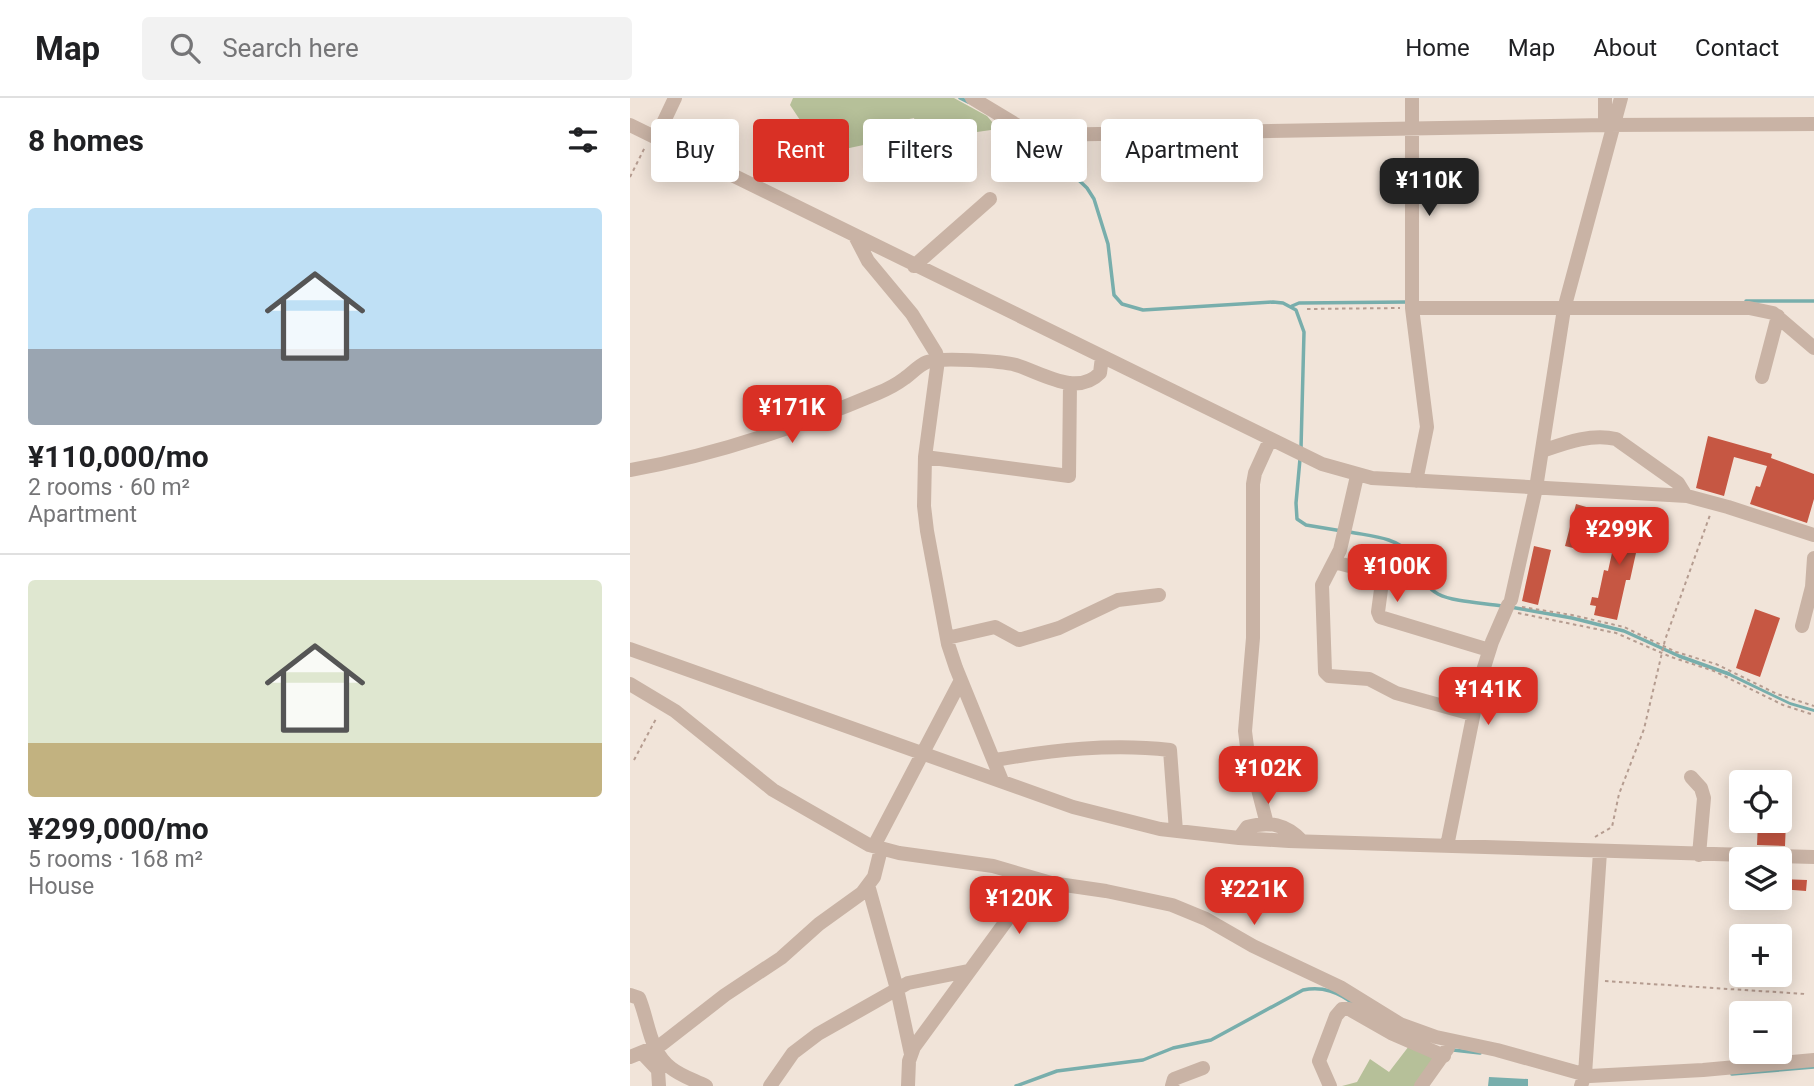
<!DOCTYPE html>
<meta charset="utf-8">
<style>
body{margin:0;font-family:Roboto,sans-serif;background:#f2f2f2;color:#202124;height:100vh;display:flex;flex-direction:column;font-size:26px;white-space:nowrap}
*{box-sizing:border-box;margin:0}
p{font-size:23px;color:#757577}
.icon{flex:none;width:38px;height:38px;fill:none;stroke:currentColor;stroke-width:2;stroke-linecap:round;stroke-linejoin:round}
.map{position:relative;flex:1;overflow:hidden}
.sheet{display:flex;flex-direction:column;background:#fff;width:630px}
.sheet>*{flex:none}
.hud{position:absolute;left:21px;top:21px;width:665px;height:63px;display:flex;gap:14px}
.tools{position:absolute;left:1099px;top:672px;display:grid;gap:14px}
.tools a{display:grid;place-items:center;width:63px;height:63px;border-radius:7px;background:#fff;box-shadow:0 4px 18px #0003;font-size:35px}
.price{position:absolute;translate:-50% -60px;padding:0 16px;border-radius:14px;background:#d93025;color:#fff;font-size:23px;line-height:46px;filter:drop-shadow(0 2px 4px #0008)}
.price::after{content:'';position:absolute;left:50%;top:42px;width:21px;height:16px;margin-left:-10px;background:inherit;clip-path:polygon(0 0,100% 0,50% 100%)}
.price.selected{background:#222;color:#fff}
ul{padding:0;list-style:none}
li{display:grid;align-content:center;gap:14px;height:371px;padding:0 28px}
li+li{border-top:2px solid #e0e0e0}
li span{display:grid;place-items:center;height:217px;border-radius:7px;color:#555}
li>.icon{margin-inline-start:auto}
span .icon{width:126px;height:126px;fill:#fffc;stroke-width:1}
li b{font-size:30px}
h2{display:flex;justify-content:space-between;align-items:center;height:84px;padding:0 28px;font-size:30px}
.chip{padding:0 24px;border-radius:7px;background:#fff;box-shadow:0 4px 18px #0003;font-size:24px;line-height:63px}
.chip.selected{background:#d93025;color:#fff}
header{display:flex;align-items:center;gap:42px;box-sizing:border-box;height:98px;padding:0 35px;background:#fff;border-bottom:2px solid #e0e0e0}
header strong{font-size:33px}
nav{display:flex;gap:38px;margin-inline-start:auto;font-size:24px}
.search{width:490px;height:63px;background:#f2f2f2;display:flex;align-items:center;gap:18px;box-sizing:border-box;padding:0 24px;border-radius:7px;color:#757577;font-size:26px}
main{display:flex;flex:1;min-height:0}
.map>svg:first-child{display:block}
.green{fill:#b6c099}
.water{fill:#78aeac}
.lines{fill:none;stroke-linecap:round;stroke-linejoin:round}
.stream{stroke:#78aeac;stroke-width:3.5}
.building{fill:#c65743}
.path{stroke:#b59c90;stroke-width:2;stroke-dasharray:3.5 3.5;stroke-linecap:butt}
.minor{stroke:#c9b3a5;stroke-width:14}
</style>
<header>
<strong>Map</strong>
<div class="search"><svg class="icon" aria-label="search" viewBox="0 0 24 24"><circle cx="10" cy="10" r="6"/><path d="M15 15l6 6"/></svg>Search here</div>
<nav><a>Home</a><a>Map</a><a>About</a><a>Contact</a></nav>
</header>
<main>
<section class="sheet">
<h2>8 homes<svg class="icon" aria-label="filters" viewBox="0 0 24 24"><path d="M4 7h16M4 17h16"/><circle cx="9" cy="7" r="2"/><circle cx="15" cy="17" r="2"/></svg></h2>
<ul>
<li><span style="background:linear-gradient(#bfe0f5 65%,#9aa5b1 0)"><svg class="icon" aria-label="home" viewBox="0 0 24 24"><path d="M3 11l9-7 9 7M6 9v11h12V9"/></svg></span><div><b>¥110,000/mo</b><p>2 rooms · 60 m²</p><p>Apartment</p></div></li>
<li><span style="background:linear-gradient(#dfe7d0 75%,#c2b280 0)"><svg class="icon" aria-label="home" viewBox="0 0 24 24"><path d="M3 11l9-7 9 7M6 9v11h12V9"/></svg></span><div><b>¥299,000/mo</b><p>5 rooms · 168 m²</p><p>House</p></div></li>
</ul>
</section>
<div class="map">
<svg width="1184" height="988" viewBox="0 0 1184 988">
<rect width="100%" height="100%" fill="#f1e4d9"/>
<!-- green -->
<path class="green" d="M 163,0 L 324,0 L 357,18 L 368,31 L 347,34 L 330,29 L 318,33 L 312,42 L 307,46 C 286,41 289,37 284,20 L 265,24 L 257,42 L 210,52 L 180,37 L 160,7 Z
M 779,948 L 805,960 L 787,988 L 712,988 L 727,984 L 740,961 L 759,974 Z"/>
<!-- water -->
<path class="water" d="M 1096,573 L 1160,604 L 1184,611 L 1184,614 L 1160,607 L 1095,576 Z
M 859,979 L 898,981 L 898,988 L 858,988 Z"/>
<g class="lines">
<!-- stream -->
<path class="stream" d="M 330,0 L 338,4
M 382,32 L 433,67 L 457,90 L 464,101 L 478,146 L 484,197 L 492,206 L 513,212 L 643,204 L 653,205 L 666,212 L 674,234 L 671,350
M 1116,203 L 1184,203
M 662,208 L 669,205 L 779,204
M 670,361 L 666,405 L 667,421 L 676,427 L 712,433
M 720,434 C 739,438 767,439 780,456 C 791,469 791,487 808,496 C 823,504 854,505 872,508
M 880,509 L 942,520 L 994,533 L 1049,558 L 1099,576
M 823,952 L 850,955
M 1102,976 L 1184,969
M 386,988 L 427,973 L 513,962 L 543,950 L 581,942 L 673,892 C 693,888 708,894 724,906"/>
</g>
<!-- building -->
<path class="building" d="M 1078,338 L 1142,356 L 1141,360 L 1184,376 L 1184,401 L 1177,425 L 1120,406 L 1126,388 L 1130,389 L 1137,368 L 1104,359 L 1094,398 L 1066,390 Z
M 946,406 L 970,413 L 959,454 L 935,448 Z
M 991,414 L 1014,419 L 1000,482 L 996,482 L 987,522 L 964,517 L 966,508 L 960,507 L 962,499 L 968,500 L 974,472 L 978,473 Z
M 904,448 L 921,452 L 908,507 L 892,503 Z
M 1125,511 L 1150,520 L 1130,579 L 1106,570 Z
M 1128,723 L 1156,723 L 1155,748 L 1127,747 Z
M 1150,781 L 1177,782 L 1176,793 L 1150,791 Z"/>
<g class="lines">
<!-- path -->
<path class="path" d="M 0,79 L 15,49
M 677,211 L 770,210
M 892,509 L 942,517 L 994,529 L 1046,554 L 1086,566 L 1147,596 L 1184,608
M 888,515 L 986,535 L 1041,559 L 1084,573 L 1153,607 L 1184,617
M 4,662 L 27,619
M 965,739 L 982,729 L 989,696 L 1014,631 L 1035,542 L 1080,417
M 975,883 L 1176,896"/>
<!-- minor -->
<path class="minor" d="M 342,0 L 395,32 L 411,37 L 975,27 L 1184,26
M 782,0 L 782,210 L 797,329 L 786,383
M 0,27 L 692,366 L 742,380 L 1057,398 L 1098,409 L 1184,437
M 975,27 L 975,0
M 26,40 L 45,0
M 225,138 L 238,163 L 282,216 L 306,255 L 308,262 L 295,359 L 294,408 L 297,433 L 318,546 L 326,570 L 372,683
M 284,168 L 360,101
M 782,210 L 1119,210 L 1143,215 L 1184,250
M 1132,279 L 1148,218
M 912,353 C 935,345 961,335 986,341 L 1048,385 L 1056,398
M 295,359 L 439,378 L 440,285
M 0,372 C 86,357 168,329 248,295 C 258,291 267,286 275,280 C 282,275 289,267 297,264 C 310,259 372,263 386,267 C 412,275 447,299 470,275 L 472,259
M 727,378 L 710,452 L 692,487 L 695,574 L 699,578 L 739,581 L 766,595 L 842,616
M 704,464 L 750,476 L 752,484 L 748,514 L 750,519 L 859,552
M 881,502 L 906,390 L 934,211 L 991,0
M 1172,528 L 1182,489 L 1184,460
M 317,540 L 365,529 L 389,542 L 429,530 L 488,502 L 529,497
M 0,551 L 443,709 L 530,731 L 609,740 L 659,743 L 1184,759
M 0,586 L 45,613 L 143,692 L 239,747 L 269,755 L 363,768 L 421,785 L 476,793 L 542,807 L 576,821 L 623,848 L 710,889 L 770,926 L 806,939 L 867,952 L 960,978 L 1073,972 L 1184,962
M 365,662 C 423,652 481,645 540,652 L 546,733
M 1061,679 L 1071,690 L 1074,700 L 1069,757
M 637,726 L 617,649 L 615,633 L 623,540 L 623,386 L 625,375 L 640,342
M 609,740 L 617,729 C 639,723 656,726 672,743
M 244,748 L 331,582
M 817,748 L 851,579 L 862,544 L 878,507
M 238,787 L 267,891 L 281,956
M 0,897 L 9,900 C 19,924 19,953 41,970 C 51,978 64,982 76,988
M 12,955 L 28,972 L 29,988
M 0,959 L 32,946 L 95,897 L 151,860 L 189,826 L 232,795 L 244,779 L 251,751
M 140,988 L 163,955 L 188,936 L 278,885 L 338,873
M 278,988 L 279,963 L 284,949 L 407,781
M 542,988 L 544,981 L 573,970
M 700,988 L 689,963 L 706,918 L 712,911 L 719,911 L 761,935 L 814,958
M 791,988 L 818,950
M 951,988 L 955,976 L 970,754"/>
</g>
</svg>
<div class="tools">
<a><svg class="icon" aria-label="locate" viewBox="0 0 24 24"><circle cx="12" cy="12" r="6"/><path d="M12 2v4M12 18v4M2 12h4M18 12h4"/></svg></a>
<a><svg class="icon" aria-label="layers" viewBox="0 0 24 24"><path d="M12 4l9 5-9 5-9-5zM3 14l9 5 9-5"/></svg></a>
<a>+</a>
<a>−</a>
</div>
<b class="price selected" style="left:799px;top:120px">¥110K</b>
<b class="price" style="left:162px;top:347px">¥171K</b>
<b class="price" style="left:989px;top:469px">¥299K</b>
<b class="price" style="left:767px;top:506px">¥100K</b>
<b class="price" style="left:858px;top:629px">¥141K</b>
<b class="price" style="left:638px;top:708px">¥102K</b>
<b class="price" style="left:624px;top:829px">¥221K</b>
<b class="price" style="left:389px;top:838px">¥120K</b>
<div class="hud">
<a class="chip">Buy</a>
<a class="chip selected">Rent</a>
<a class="chip">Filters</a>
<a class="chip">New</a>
<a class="chip">Apartment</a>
</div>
</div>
</main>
